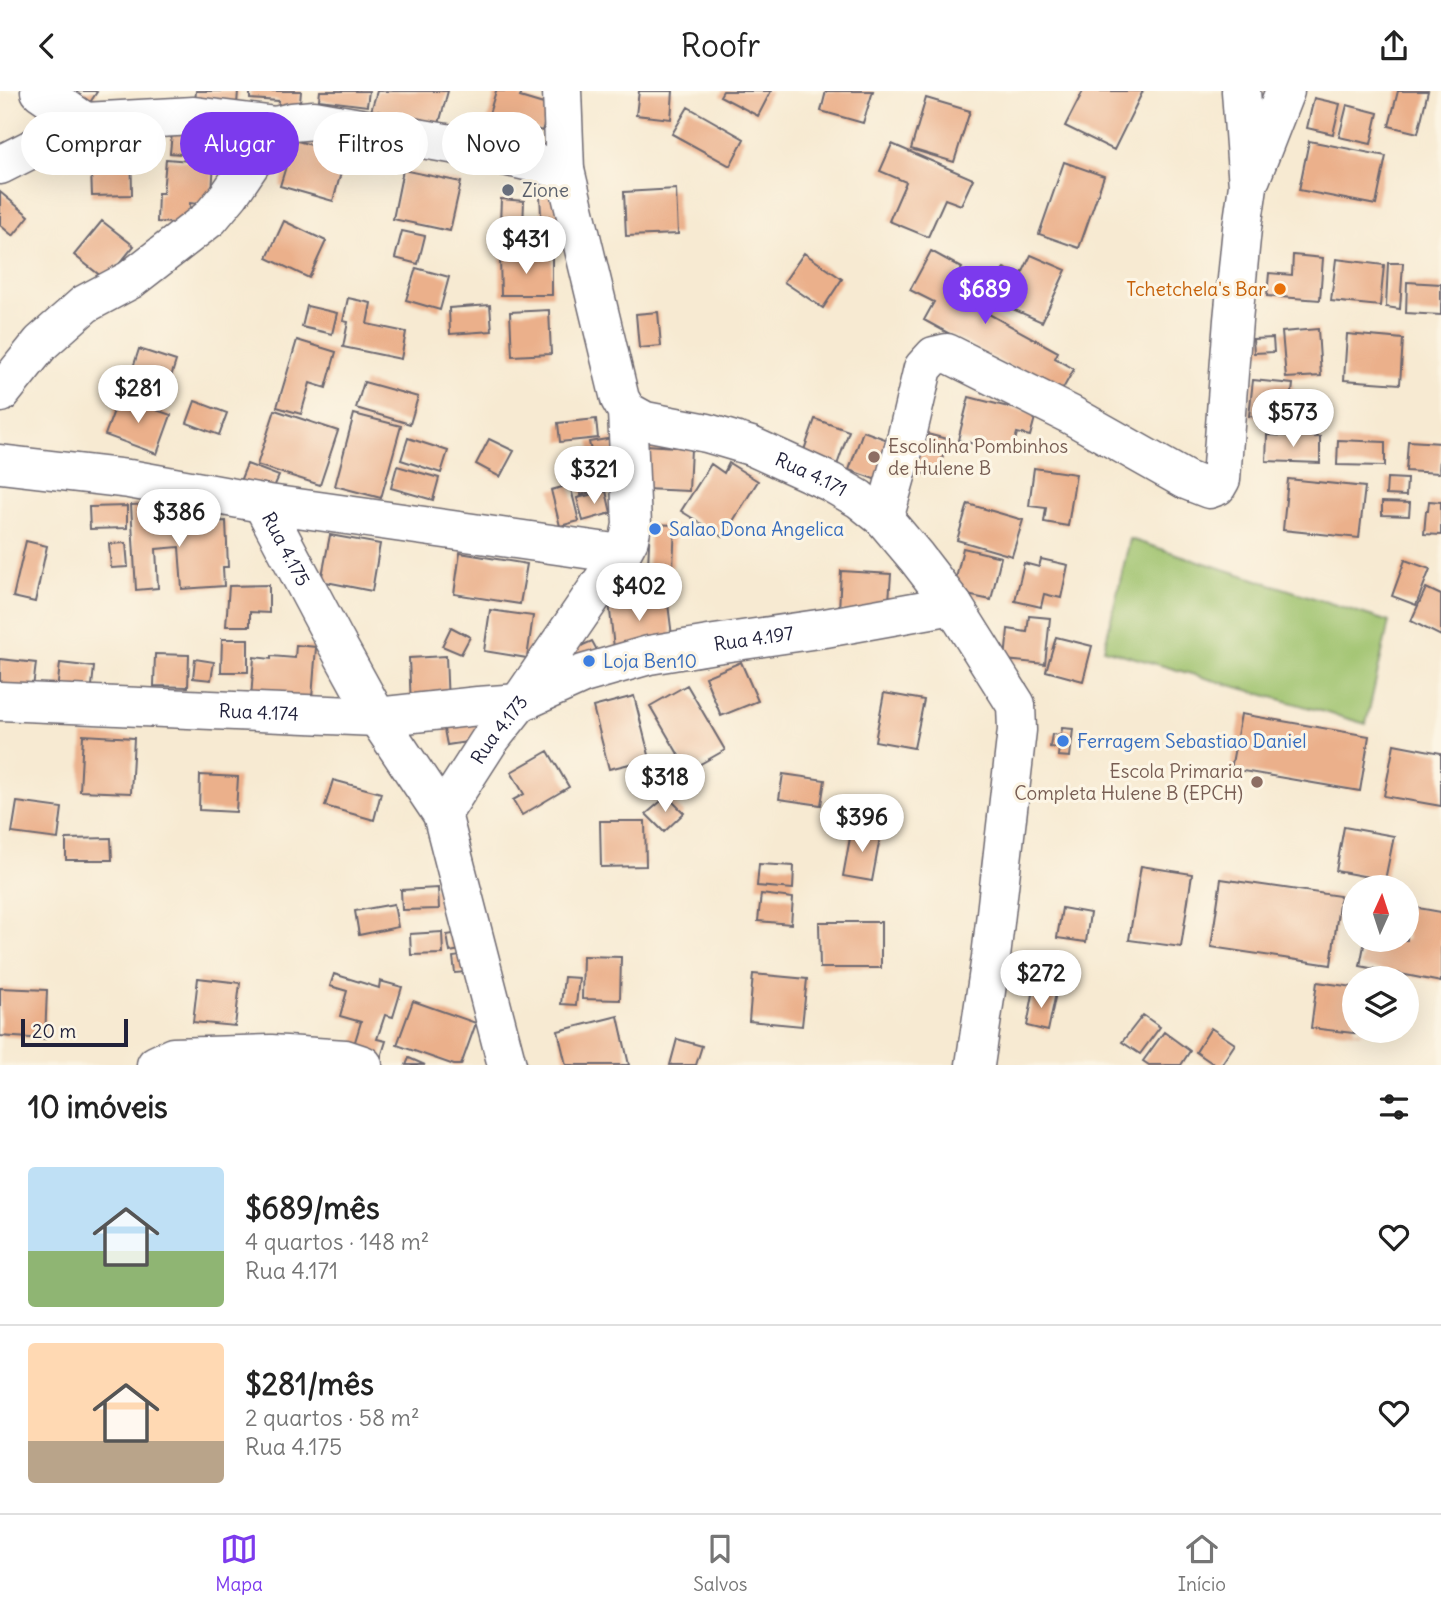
<!DOCTYPE html>
<html lang="pt">
<meta charset="utf-8">
<style>
body{margin:0;font-family:Delius,sans-serif;background:#f6f6f6;color:#222;height:100vh;display:flex;flex-direction:column;font-size:26px;white-space:nowrap}
*{box-sizing:border-box;margin:0}
p{font-size:23px;color:#767676}
.icon{flex:none;width:38px;height:38px;fill:none;stroke:currentColor;stroke-width:2;stroke-linecap:round;stroke-linejoin:round}
.map{position:relative;height:974px;overflow:hidden}
.panel{display:flex;flex-direction:column;background:#fff;flex:1}
.panel>*{flex:none}
.top-card{position:absolute;left:21px;top:21px;width:700px;height:63px;display:flex;gap:14px}
.needle{width:46px;rotate:3deg}
.buttons{position:absolute;left:1342px;top:784px;display:grid;gap:14px}
.buttons a{display:grid;place-items:center;width:77px;height:77px;border-radius:50%;background:#fff;box-shadow:0 7px 28px #0002;font-size:35px}
.scale{position:absolute;left:21px;bottom:18px;width:107px;box-sizing:border-box;padding-left:7px;border:4px solid #22223b;border-top:0;font-size:19px;line-height:24px;white-space:nowrap;color:#22223b;-webkit-text-stroke:5px #fcf5e5;paint-order:stroke}
.price{position:absolute;translate:-50% -60px;padding:0 16px;border-radius:24px;background:#fff;color:#222;font-size:23px;line-height:46px;filter:drop-shadow(0 2px 4px #0008)}
.price::after{content:'';position:absolute;left:50%;top:42px;width:21px;height:16px;margin-left:-10px;background:inherit;clip-path:polygon(0 0,100% 0,50% 100%)}
.price.selected{background:#7c3aed;color:#fff}
ul{padding:0;list-style:none}
li{display:flex;align-items:center;gap:21px;height:175px;padding:0 28px}
li+li{border-top:2px solid #e0e0e0}
li span{display:grid;place-items:center;flex:none;width:196px;height:140px;border-radius:7px;color:#555}
li>.icon{margin-inline-start:auto}
span .icon{width:84px;height:84px;fill:#fffc;stroke-width:1}
li b{font-size:30px}
h2{display:flex;justify-content:space-between;align-items:center;height:84px;padding:0 28px;font-size:30px}
.chip{padding:0 24px;border-radius:32px;background:#fff;box-shadow:0 7px 28px #0002;font-size:24px;line-height:63px}
.chip.selected{background:#7c3aed;color:#fff}
header{display:flex;justify-content:space-between;align-items:center;height:91px;padding:0 28px;background:#fff;font-size:32px;font-weight:600}
.tabs{display:flex;justify-content:space-around;align-items:center;height:98px;border-top:2px solid #e0e0e0;background:#fff;font-size:19px;color:#767676}
.tabs a{display:grid;justify-items:center;gap:4px}
.tabs .selected{color:#7c3aed}
.map>svg:first-child{display:block}
.pitch{fill:#9cc16b;stroke:#5f7253;stroke-width:2}
.building{fill:#ebb08b}
.lines{fill:none;stroke-linecap:round;stroke-linejoin:round}
.minor-casing{stroke:#6d6870;stroke-width:41}
.minor{stroke:#fff;stroke-width:38}
.worship-dot{fill:#6b7280;stroke:#fcf5e5;stroke-width:2.5}
.food-dot{fill:#e8710a;stroke:#fcf5e5;stroke-width:2.5}
.education-dot{fill:#8d6e63;stroke:#fcf5e5;stroke-width:2.5}
.shop-dot{fill:#3f7fe0;stroke:#fcf5e5;stroke-width:2.5}
.labels{text-anchor:middle;stroke-width:6;stroke-linejoin:round;paint-order:stroke}
.worship-label{font-size:19px;fill:#5b616d;stroke:#fcf5e5;text-anchor:start}
.food-label{font-size:19px;fill:#c56008;stroke:#fcf5e5;text-anchor:end}
.education-label{font-size:19px;fill:#785e54;stroke:#fcf5e5;text-anchor:start}
.street-label{font-size:19px;fill:#22223b;stroke:#fcf5e5}
.shop-label{font-size:19px;fill:#366cbe;stroke:#fcf5e5;text-anchor:start}
</style>
<header><svg class="icon" aria-label="back" viewBox="0 0 24 24"><path d="M15 5l-7 7 7 7"/></svg>Roofr<svg class="icon" aria-label="share" viewBox="0 0 24 24"><path d="M12 15V3M7 8l5-5 5 5M5 13v7h14v-7"/></svg></header>
<div class="map">
<svg width="1441" height="974" viewBox="0 0 1441 974">
<rect width="100%" height="100%" fill="#fcf5e5"/>
<filter id="ink" filterUnits="userSpaceOnUse"><feTurbulence type="fractalNoise" baseFrequency=".0143" numOctaves="2"/><feDisplacementMap in="SourceGraphic" scale="14" xChannelSelector="R" yChannelSelector="G"/><feConvolveMatrix kernelMatrix="1 2 1 2 8 2 1 2 1" color-interpolation-filters="sRGB"/></filter>
<filter id="wash" filterUnits="userSpaceOnUse"><feTurbulence type="fractalNoise" baseFrequency=".00686" numOctaves="4" result="noise"/><feDisplacementMap in="SourceGraphic" scale="28" xChannelSelector="R" yChannelSelector="G"/><feGaussianBlur stdDeviation="1.57" result="paint"/><feColorMatrix in="noise" values="0 0 0 0 0 0 0 0 0 0 0 0 0 0 0 0 0 1.4 0 .05"/><feComposite in="paint" operator="in"/></filter>
<g filter="url(#wash)">
<rect width="100%" height="100%" fill="#f7ead2"/>
<!-- pitch -->
<path class="pitch" d="M 1130,448 L 1389,531 L 1366,633 L 1104,558 Z"/>
<g id="blocks">
<!-- building -->
<path class="building" d="M 47,0 L 95,0 L 97,1 L 82,23 Z
M 196,0 L 238,0 L 237,14 L 195,11 Z
M 250,0 L 301,0 L 299,24 L 278,22 L 279,10 L 250,8 Z
M 320,0 L 369,0 L 367,15 L 319,9 Z
M 377,0 L 448,0 L 437,40 L 371,20 Z
M 496,0 L 522,0 L 520,6 L 550,15 L 542,40 L 524,34 L 516,57 L 482,46 Z
M 639,0 L 673,0 L 671,28 L 636,24 Z
M 723,0 L 771,0 L 758,25 L 720,5 Z
M 826,0 L 873,0 L 863,32 L 821,20 Z
M 1083,0 L 1143,0 L 1114,59 L 1065,35 Z
M 1398,0 L 1428,0 L 1418,42 L 1389,35 Z
M 926,7 L 970,20 L 954,71 L 911,58 Z
M 1314,7 L 1340,13 L 1333,43 L 1307,37 Z
M 1347,14 L 1378,22 L 1371,53 L 1339,46 Z
M 688,16 L 744,48 L 730,75 L 672,43 Z
M 173,32 L 207,35 L 204,65 L 170,62 Z
M 131,49 L 132,104 L 92,105 L 90,50 Z
M 294,49 L 346,64 L 333,110 L 280,95 Z
M 1309,50 L 1386,65 L 1376,114 L 1299,99 Z
M 892,53 L 973,88 L 961,114 L 945,108 L 928,146 L 889,130 L 906,91 L 880,80 Z
M 166,68 L 214,72 L 211,114 L 190,112 L 189,133 L 157,131 L 158,102 L 163,102 Z
M 1064,71 L 1104,85 L 1079,157 L 1039,143 Z
M 403,79 L 461,91 L 450,140 L 393,128 Z
M 676,98 L 678,143 L 626,145 L 624,101 Z
M 0,101 L 29,125 L 13,145 L 0,134 Z
M 564,103 L 567,141 L 542,142 L 540,104 Z
M 501,108 L 524,110 L 523,136 L 500,133 Z
M 102,130 L 134,155 L 106,189 L 74,164 Z
M 284,130 L 326,150 L 309,187 L 267,167 Z
M 402,140 L 425,145 L 418,173 L 395,167 Z
M 931,160 L 962,177 L 952,194 L 991,215 L 987,222 L 1058,261 L 1055,267 L 1074,278 L 1060,303 L 924,229 L 934,211 L 910,199 Z
M 804,162 L 842,188 L 823,217 L 784,191 Z
M 1031,164 L 1066,179 L 1042,231 L 990,208 L 1004,177 L 1021,185 Z
M 1293,164 L 1323,167 L 1320,209 L 1267,205 L 1269,182 L 1292,184 Z
M 552,166 L 552,204 L 501,204 L 500,167 Z
M 1336,168 L 1384,174 L 1380,215 L 1331,210 Z
M 1388,172 L 1403,172 L 1400,218 L 1386,216 Z
M 416,177 L 449,186 L 440,219 L 406,209 Z
M 1407,191 L 1441,193 L 1441,224 L 1406,222 Z
M 348,207 L 371,212 L 367,233 L 406,241 L 401,268 L 343,256 L 348,231 L 343,230 Z
M 490,214 L 492,240 L 450,243 L 449,217 Z
M 307,215 L 337,222 L 332,243 L 302,236 Z
M 549,219 L 551,263 L 512,265 L 510,221 Z
M 658,221 L 661,255 L 639,257 L 636,223 Z
M 1318,238 L 1321,285 L 1286,287 L 1282,241 Z
M 1347,243 L 1403,248 L 1400,293 L 1344,289 Z
M 1273,247 L 1274,261 L 1254,262 L 1253,248 Z
M 297,249 L 336,261 L 326,297 L 310,292 L 301,323 L 277,316 Z
M 139,258 L 176,270 L 165,305 L 128,293 Z
M 1253,289 L 1293,293 L 1289,328 L 1249,325 Z
M 364,291 L 418,306 L 410,333 L 356,317 Z
M 119,306 L 171,324 L 157,363 L 105,344 Z
M 969,306 L 1036,323 L 1030,345 L 1017,342 L 1012,362 L 958,349 Z
M 195,310 L 227,322 L 219,344 L 187,332 Z
M 275,319 L 338,340 L 320,394 L 257,374 Z
M 354,323 L 401,335 L 381,407 L 335,395 Z
M 596,328 L 598,347 L 560,351 L 558,332 Z
M 815,328 L 849,340 L 837,374 L 803,362 Z
M 863,340 L 899,353 L 885,392 L 849,379 Z
M 923,342 L 947,348 L 938,386 L 914,381 Z
M 1267,344 L 1320,346 L 1320,372 L 1266,370 Z
M 408,347 L 448,360 L 441,382 L 401,369 Z
M 613,347 L 620,382 L 597,387 L 589,351 Z
M 489,348 L 514,360 L 500,386 L 476,373 Z
M 1338,349 L 1385,351 L 1385,375 L 1337,374 Z
M 1408,350 L 1441,352 L 1439,382 L 1406,380 Z
M 646,354 L 691,357 L 689,400 L 644,398 Z
M 729,372 L 758,390 L 723,446 L 681,420 L 711,373 L 724,382 Z
M 247,373 L 279,385 L 269,407 L 238,395 Z
M 397,375 L 439,387 L 433,409 L 391,397 Z
M 1034,377 L 1076,383 L 1068,435 L 1044,431 L 1046,417 L 1029,415 Z
M 593,385 L 597,399 L 581,404 L 576,391 Z
M 1387,387 L 1407,388 L 1406,405 L 1386,404 Z
M 1288,388 L 1365,396 L 1359,447 L 1283,439 Z
M 570,394 L 579,430 L 560,435 L 551,399 Z
M 606,400 L 611,422 L 583,430 L 577,407 Z
M 1429,410 L 1441,411 L 1441,444 L 1424,443 L 1426,420 L 1428,420 Z
M 1382,411 L 1410,412 L 1409,425 L 1382,424 Z
M 152,413 L 153,424 L 178,423 L 178,433 L 226,430 L 228,476 L 223,476 L 224,495 L 182,498 L 179,456 L 156,458 L 158,497 L 136,499 L 131,414 Z
M 968,413 L 1023,429 L 1012,465 L 957,449 Z
M 127,415 L 127,437 L 90,438 L 89,416 Z
M 650,433 L 675,434 L 673,476 L 648,475 Z
M 330,444 L 380,453 L 372,500 L 321,490 Z
M 26,450 L 47,455 L 35,511 L 13,506 Z
M 126,452 L 128,476 L 111,477 L 109,453 Z
M 963,457 L 1001,466 L 991,509 L 953,501 Z
M 460,462 L 527,473 L 520,513 L 454,503 Z
M 1041,468 L 1068,474 L 1061,507 L 1044,503 L 1041,516 L 1015,510 L 1024,472 L 1039,476 Z
M 1405,469 L 1430,478 L 1416,514 L 1392,505 Z
M 841,480 L 891,483 L 888,523 L 839,520 Z
M 269,494 L 269,522 L 250,521 L 250,535 L 226,535 L 229,495 Z
M 1426,497 L 1441,504 L 1441,545 L 1411,530 Z
M 667,505 L 672,545 L 615,567 L 609,510 Z
M 490,519 L 533,525 L 527,567 L 484,560 Z
M 1029,525 L 1050,527 L 1045,573 L 1005,569 L 1008,538 L 1027,541 Z
M 451,536 L 470,546 L 461,563 L 442,555 Z
M 1056,546 L 1092,555 L 1083,590 L 1046,580 Z
M 222,548 L 248,548 L 248,581 L 221,581 Z
M 592,550 L 604,572 L 585,581 L 572,559 Z
M 296,554 L 316,556 L 311,620 L 251,608 L 254,566 L 271,568 L 271,565 L 295,567 Z
M 155,563 L 189,564 L 188,596 L 154,595 Z
M 446,565 L 448,613 L 411,615 L 409,567 Z
M 0,568 L 36,572 L 32,605 L 0,602 Z
M 195,568 L 214,571 L 211,589 L 193,587 Z
M 741,571 L 758,610 L 721,625 L 705,586 Z
M 60,572 L 94,576 L 91,604 L 57,601 Z
M 687,594 L 725,659 L 688,680 L 650,615 Z
M 884,602 L 924,609 L 914,657 L 875,650 Z
M 634,605 L 650,668 L 609,678 L 593,616 Z
M 1241,623 L 1369,645 L 1360,700 L 1231,678 Z
M 476,628 L 480,649 L 447,654 L 443,633 Z
M 1062,637 L 1073,638 L 1070,666 L 1058,665 L 1059,657 L 1050,656 L 1052,643 L 1061,644 Z
M 83,644 L 134,647 L 131,702 L 80,700 Z
M 1394,653 L 1441,662 L 1441,715 L 1384,705 Z
M 548,660 L 569,696 L 522,724 L 513,709 L 524,703 L 511,681 Z
M 783,683 L 825,689 L 821,714 L 779,708 Z
M 200,684 L 238,686 L 236,721 L 199,719 Z
M 333,689 L 381,702 L 374,729 L 325,715 Z
M 667,705 L 684,722 L 664,741 L 646,723 Z
M 17,711 L 62,717 L 58,748 L 12,742 Z
M 600,730 L 645,730 L 646,775 L 601,776 Z
M 852,736 L 881,741 L 872,790 L 843,785 Z
M 1344,736 L 1394,745 L 1385,789 L 1336,780 Z
M 111,747 L 112,769 L 66,769 L 66,748 Z
M 759,773 L 794,775 L 793,798 L 757,795 Z
M 1141,775 L 1192,783 L 1181,856 L 1129,849 Z
M 1221,788 L 1340,805 L 1331,874 L 1211,856 Z
M 438,797 L 439,818 L 402,819 L 401,799 Z
M 761,803 L 793,807 L 791,833 L 758,830 Z
M 394,813 L 398,836 L 359,844 L 355,820 Z
M 1407,815 L 1441,821 L 1441,891 L 1360,875 L 1365,849 L 1407,849 Z
M 1062,817 L 1090,822 L 1086,851 L 1057,847 Z
M 819,831 L 881,831 L 881,877 L 820,877 Z
M 471,840 L 474,856 L 450,861 L 447,844 Z
M 442,841 L 443,863 L 411,864 L 410,843 Z
M 476,863 L 478,880 L 455,882 L 453,866 Z
M 583,865 L 621,866 L 620,909 L 582,908 Z
M 334,883 L 379,897 L 380,890 L 402,896 L 393,926 L 385,924 L 377,948 L 386,950 L 381,966 L 353,957 L 361,931 L 340,925 L 347,900 L 330,895 Z
M 753,883 L 807,888 L 802,935 L 749,930 Z
M 564,886 L 579,887 L 576,914 L 561,913 Z
M 198,887 L 240,892 L 235,935 L 193,931 Z
M 1317,891 L 1354,896 L 1354,940 L 1362,940 L 1361,943 L 1311,937 Z
M 0,897 L 47,899 L 45,948 L 0,945 Z
M 1034,898 L 1056,902 L 1048,940 L 1027,935 Z
M 413,910 L 476,932 L 461,974 L 454,974 L 397,954 Z
M 1143,924 L 1160,936 L 1140,963 L 1122,951 Z
M 618,925 L 629,974 L 566,974 L 558,940 Z
M 1211,937 L 1235,953 L 1221,974 L 1215,974 L 1196,961 Z
M 1164,941 L 1190,960 L 1181,974 L 1149,974 L 1143,970 Z
M 677,948 L 702,955 L 696,974 L 670,974 Z
M 409,967 L 425,974 L 406,974 Z"/>
</g>
</g>
<g filter="url(#ink)">
<use href="#blocks" fill-opacity="0" stroke="#6d6870" stroke-width="2"/>
<g class="lines">
<defs>
<g id="minor">
<path d="M 40,0 L 85,31"/>
<path d="M 0,74 L 85,31 L 194,25 L 276,35 L 292,31 L 314,29 L 457,54 L 565,79"/>
<path d="M 1251,87 L 1285,0"/>
<path d="M 1,302 L 41,252 L 85,213 L 130,189 L 210,127 L 230,103 L 276,35"/>
<path id="s1" d="M 627,320 L 645,330 L 707,342 L 751,355 L 830,391 L 859,408 L 884,428 L 916,466 L 953,514 L 1016,614 L 1017,639 L 991,866 L 975,974"/>
<path d="M 0,373 L 129,388 L 262,412 L 621,463"/>
<path id="s2" d="M 262,412 L 333,546 L 377,626 L 442,723 L 507,974"/>
<path d="M 884,428 L 905,353 L 923,277 L 934,265 L 947,262 L 1071,324 L 1186,389 L 1209,398 L 1217,395 L 1221,388 L 1233,229 L 1242,137 L 1248,95 L 1241,0"/>
<path id="s3" d="M 0,610 L 377,626 L 478,615 L 519,612 L 583,583 L 649,564 L 715,553 L 825,537 L 953,514"/>
<path id="s4" d="M 442,723 L 489,650 L 519,612 L 621,463 L 629,448 L 632,434 L 627,320 L 620,308 L 565,79 L 562,0"/>
<path d="M 156,974 L 173,966 L 271,963 L 345,968 L 363,974"/>
</g>
</defs>
<!-- minor casing -->
<use href="#minor" class="minor-casing"/>
<!-- minor -->
<use href="#minor" class="minor"/>
</g>
</g>
<!-- markers -->
<circle class="worship-dot" cx="508" cy="99" r="7"/>
<circle class="food-dot" cx="1280" cy="198" r="7"/>
<g class="education-dot">
<circle cx="874" cy="366" r="7"/>
<circle cx="1257" cy="691" r="7"/>
</g>
<g class="shop-dot">
<circle cx="655" cy="438" r="7"/>
<circle cx="589" cy="570" r="7"/>
<circle cx="1063" cy="650" r="7"/>
</g>
<g class="labels">
<!-- worship labels -->
<g class="worship-label">
<text x="522" y="106">Zione</text>
</g>
<!-- food labels -->
<g class="food-label">
<text x="1266" y="205">Tchetchela's Bar</text>
</g>
<!-- education labels -->
<g class="education-label">
<text x="888" y="362">Escolinha Pombinhos<tspan x="888" dy="22">de Hulene B</tspan></text>
<text x="1243" y="687" text-anchor="end">Escola Primaria<tspan x="1243" dy="22">Completa Hulene B (EPCH)</tspan></text>
</g>
<!-- street labels -->
<g class="street-label">
<text dy="7" stroke="none"><textPath href="#s1" startOffset="196">Rua 4.171</textPath></text>
<text dy="7" stroke="none"><textPath href="#s2" startOffset="52">Rua 4.175</textPath></text>
<text dy="7" stroke="none"><textPath href="#s3" startOffset="765">Rua 4.197</textPath></text>
<text dy="7" stroke="none"><textPath href="#s3" startOffset="259">Rua 4.174</textPath></text>
<text dy="7" stroke="none"><textPath href="#s4" startOffset="102">Rua 4.173</textPath></text>
</g>
<!-- shop labels -->
<g class="shop-label">
<text x="669" y="445">Salao Dona Angelica</text>
<text x="603" y="577">Loja Ben10</text>
<text x="1077" y="657">Ferragem Sebastiao Daniel</text>
</g>
</g>
</svg>
<div class="buttons">
<a><svg class="needle" viewBox="-14 -14 28 28"><path d="M0-13l5 13h-10z" fill="#e53935"/><path d="M0 13l5-13h-10z" fill="#767676"/></svg></a>
<a><svg class="icon" aria-label="layers" viewBox="0 0 24 24"><path d="M12 4l9 5-9 5-9-5zM3 14l9 5 9-5"/></svg></a>
</div>
<div class="scale">20 m</div>
<b class="price" style="left:526px;top:185px">$431</b>
<b class="price selected" style="left:985px;top:235px">$689</b>
<b class="price" style="left:138px;top:334px">$281</b>
<b class="price" style="left:1293px;top:358px">$573</b>
<b class="price" style="left:594px;top:415px">$321</b>
<b class="price" style="left:179px;top:458px">$386</b>
<b class="price" style="left:639px;top:532px">$402</b>
<b class="price" style="left:665px;top:723px">$318</b>
<b class="price" style="left:862px;top:763px">$396</b>
<b class="price" style="left:1041px;top:919px">$272</b>
<div class="top-card">
<a class="chip">Comprar</a>
<a class="chip selected">Alugar</a>
<a class="chip">Filtros</a>
<a class="chip">Novo</a>
</div>
</div>
<section class="panel">
<h2>10 imóveis<svg class="icon" aria-label="filters" viewBox="0 0 24 24"><path d="M4 7h16M4 17h16"/><circle cx="9" cy="7" r="2"/><circle cx="15" cy="17" r="2"/></svg></h2>
<ul>
<li><span style="background:linear-gradient(#bfe0f5 60%,#8fb573 0)"><svg class="icon" aria-label="home" viewBox="0 0 24 24"><path d="M3 11l9-7 9 7M6 9v11h12V9"/></svg></span><div><b>$689/mês</b><p>4 quartos · 148 m²</p><p>Rua 4.171</p></div><svg class="icon" aria-label="heart" viewBox="0 0 24 24"><path d="M12 20l-8-8c-3-5 5-10 8-4 3-6 11-1 8 4z"/></svg></li>
<li><span style="background:linear-gradient(#ffd9b3 70%,#b9a48a 0)"><svg class="icon" aria-label="home" viewBox="0 0 24 24"><path d="M3 11l9-7 9 7M6 9v11h12V9"/></svg></span><div><b>$281/mês</b><p>2 quartos · 58 m²</p><p>Rua 4.175</p></div><svg class="icon" aria-label="heart" viewBox="0 0 24 24"><path d="M12 20l-8-8c-3-5 5-10 8-4 3-6 11-1 8 4z"/></svg></li>
</ul>
</section>
<nav class="tabs">
<a class="selected"><svg class="icon" aria-label="map" viewBox="0 0 24 24"><path d="M3 6l6-2 6 2 6-2v14l-6 2-6-2-6 2zM9 4v14M15 6v14"/></svg>Mapa</a>
<a><svg class="icon" aria-label="saved" viewBox="0 0 24 24"><path d="M7 4h10v16l-5-4-5 4z"/></svg>Salvos</a>
<a><svg class="icon" aria-label="home" viewBox="0 0 24 24"><path d="M3 11l9-7 9 7M6 9v11h12V9"/></svg>Início</a>
</nav>
